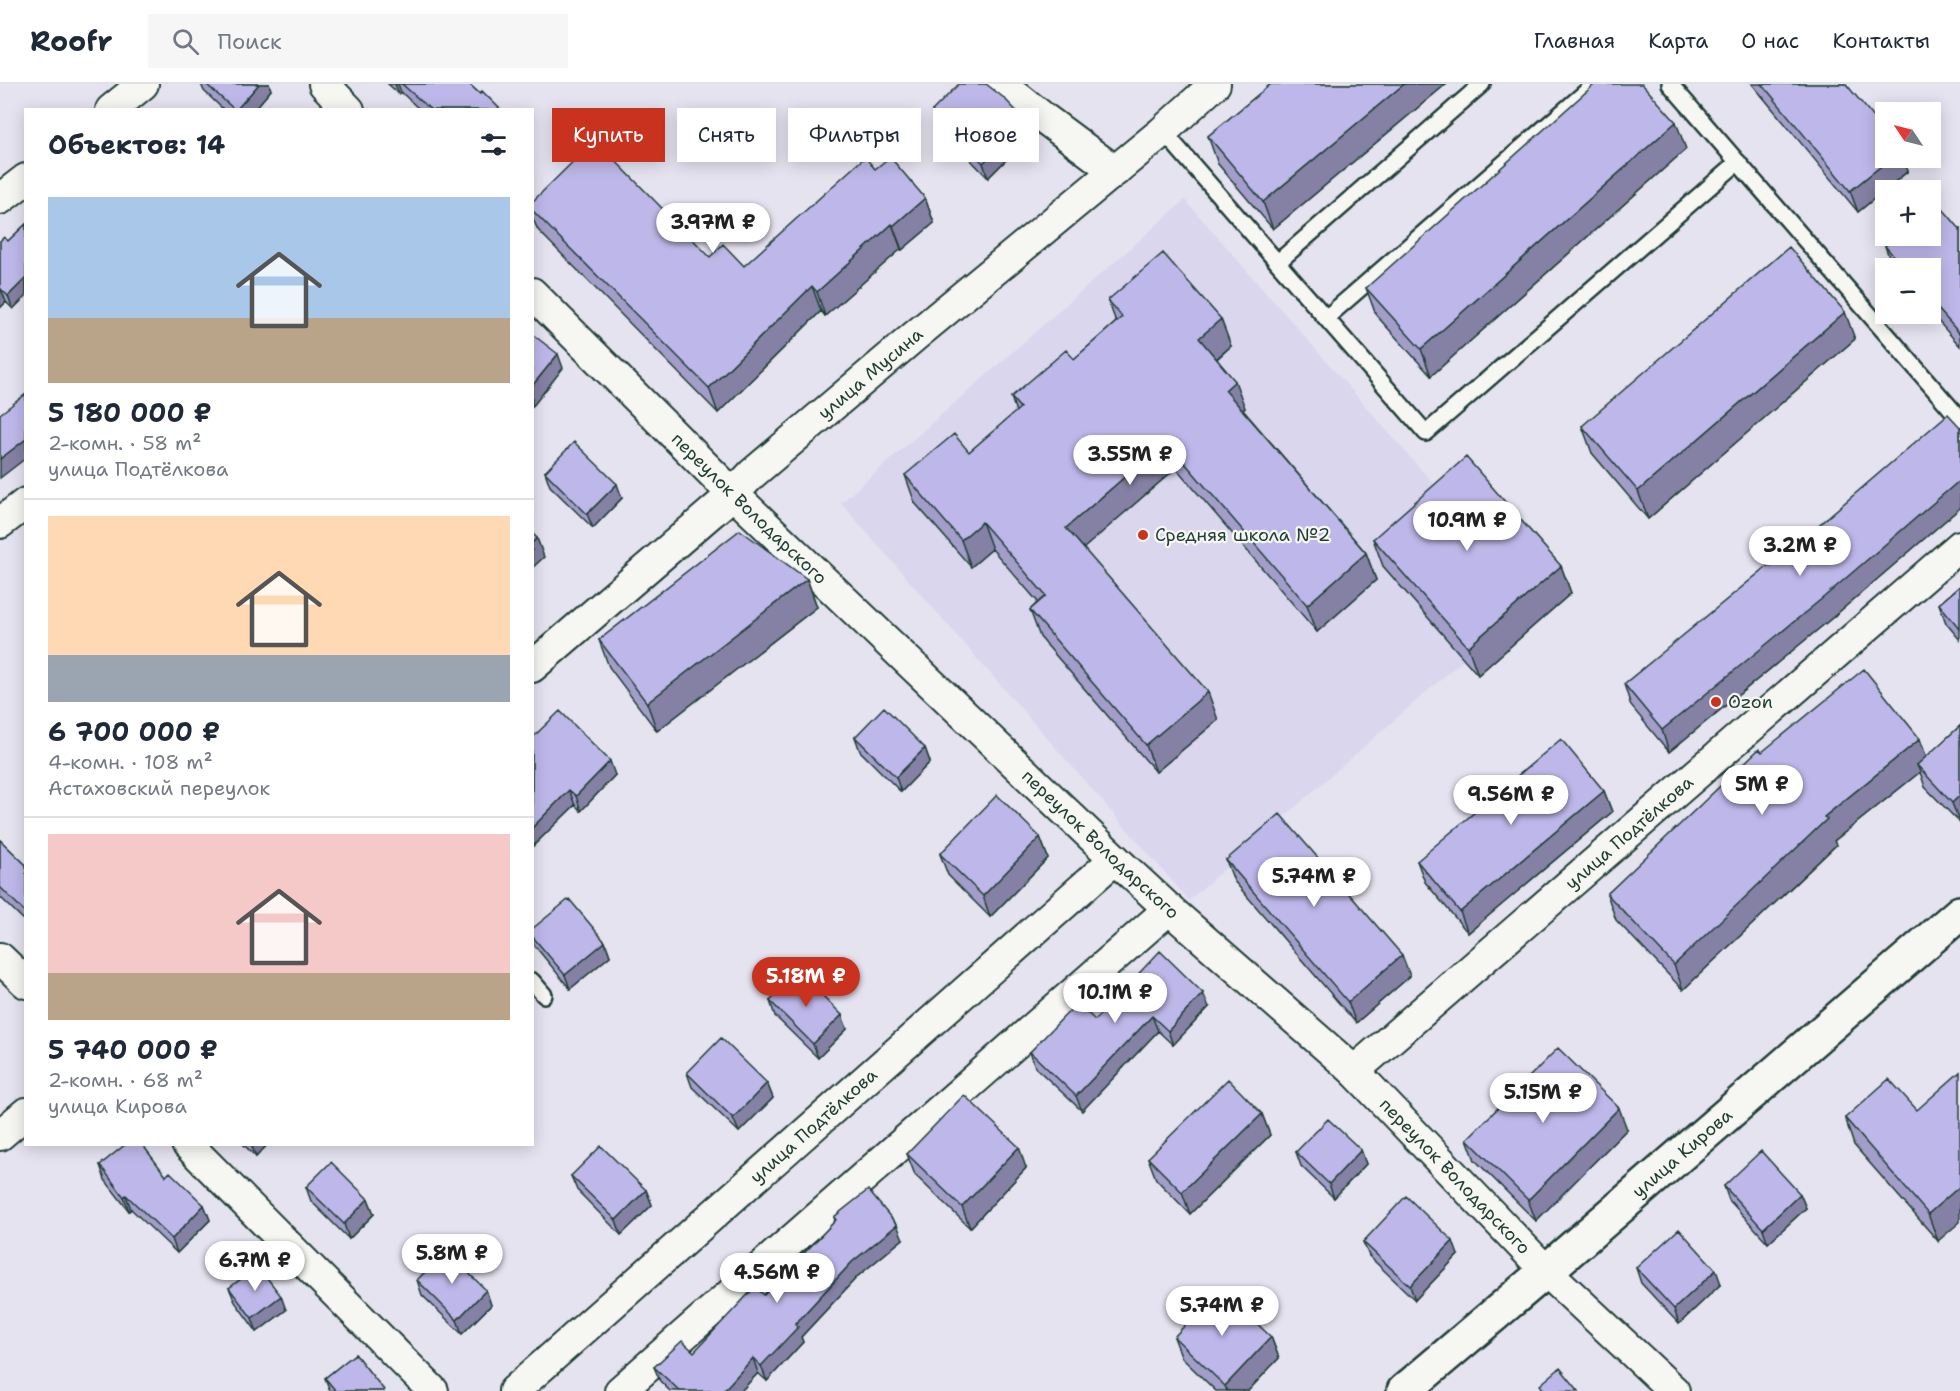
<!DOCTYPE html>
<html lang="ru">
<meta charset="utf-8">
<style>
body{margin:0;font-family:"Shantell Sans",sans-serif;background:#f6f6f7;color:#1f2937;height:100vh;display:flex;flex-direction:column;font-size:22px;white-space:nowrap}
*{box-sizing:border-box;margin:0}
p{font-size:20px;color:#747a83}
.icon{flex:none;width:33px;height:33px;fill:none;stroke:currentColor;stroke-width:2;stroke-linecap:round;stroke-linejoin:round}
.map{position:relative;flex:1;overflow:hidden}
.side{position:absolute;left:24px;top:24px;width:510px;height:1038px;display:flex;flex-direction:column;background:#fff;border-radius:0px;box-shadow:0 3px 15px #0003}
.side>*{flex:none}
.top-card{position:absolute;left:552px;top:24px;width:570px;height:54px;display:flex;gap:12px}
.needle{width:39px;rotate:305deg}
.buttons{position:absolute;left:1875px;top:18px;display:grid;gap:12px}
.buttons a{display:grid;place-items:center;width:66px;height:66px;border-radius:0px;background:#fff;box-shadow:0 3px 15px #0003;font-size:30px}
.price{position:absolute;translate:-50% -51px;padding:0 14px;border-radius:21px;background:#fff;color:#222;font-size:20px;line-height:39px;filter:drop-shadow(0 2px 3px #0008)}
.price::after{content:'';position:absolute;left:50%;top:36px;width:18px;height:14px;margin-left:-9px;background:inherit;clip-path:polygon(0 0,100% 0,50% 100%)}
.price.current{background:#c8321e;color:#fff}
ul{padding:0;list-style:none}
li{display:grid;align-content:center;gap:12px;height:318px;padding:0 24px}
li+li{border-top:2px solid #e0e1e3}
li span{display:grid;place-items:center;height:186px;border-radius:0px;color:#555}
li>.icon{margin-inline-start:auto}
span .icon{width:108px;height:108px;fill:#fffc;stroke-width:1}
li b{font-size:26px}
h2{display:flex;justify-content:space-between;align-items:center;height:72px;padding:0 24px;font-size:26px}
.tag{padding:0 21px;border-radius:0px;background:#fff;box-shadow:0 3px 15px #0003;font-size:21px;line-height:54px}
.tag.current{background:#c8321e;color:#fff}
header{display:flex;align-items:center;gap:36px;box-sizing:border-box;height:84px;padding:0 30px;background:#fff;border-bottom:2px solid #e0e1e3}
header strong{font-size:28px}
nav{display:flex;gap:33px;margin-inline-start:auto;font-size:21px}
.search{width:420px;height:54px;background:#f6f6f7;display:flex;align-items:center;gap:15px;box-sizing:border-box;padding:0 21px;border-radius:0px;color:#747a83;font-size:22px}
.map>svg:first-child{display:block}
.built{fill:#d9d6ee}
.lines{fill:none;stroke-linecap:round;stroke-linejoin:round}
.lane-casing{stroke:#1f3d34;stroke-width:20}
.street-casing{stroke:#1f3d34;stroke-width:34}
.secondary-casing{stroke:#1f3d34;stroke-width:38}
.lane{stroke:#f6f6f2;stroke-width:15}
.street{stroke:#f6f6f2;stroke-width:30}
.secondary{stroke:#f6f6f2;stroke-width:33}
.wall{fill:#a39ec9;stroke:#1f3d34;stroke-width:1.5}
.shaded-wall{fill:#8581a4;stroke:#1f3d34;stroke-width:1.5}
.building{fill:#beb8ea;stroke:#1f3d34;stroke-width:1.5}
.poi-dot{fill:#c8321e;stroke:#f6f6f2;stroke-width:2}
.labels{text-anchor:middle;stroke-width:4.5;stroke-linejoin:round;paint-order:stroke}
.street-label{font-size:18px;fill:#1f3d34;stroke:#f6f6f2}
.poi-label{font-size:18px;fill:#1f3d34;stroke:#f6f6f2;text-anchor:start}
</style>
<header>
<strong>Roofr</strong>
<div class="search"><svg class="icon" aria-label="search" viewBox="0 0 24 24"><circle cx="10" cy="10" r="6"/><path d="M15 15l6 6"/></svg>Поиск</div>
<nav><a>Главная</a><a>Карта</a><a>О нас</a><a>Контакты</a></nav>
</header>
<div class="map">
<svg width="1960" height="1307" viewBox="0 0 1960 1307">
<rect width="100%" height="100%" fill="#e5e3f0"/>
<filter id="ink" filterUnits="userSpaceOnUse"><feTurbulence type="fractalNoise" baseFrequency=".0167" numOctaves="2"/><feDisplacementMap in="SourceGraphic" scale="12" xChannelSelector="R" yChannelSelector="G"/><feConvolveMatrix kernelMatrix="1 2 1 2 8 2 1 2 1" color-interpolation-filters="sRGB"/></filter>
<g filter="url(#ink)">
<!-- built -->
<path class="built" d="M 1185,116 L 1452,421 L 1383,482 L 1464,575 L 1189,816 L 841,419 Z"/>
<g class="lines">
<defs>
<path id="lane" d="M 1670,0 L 1960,335
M 1163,47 L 1426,349 L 1738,78
M 1278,178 L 1482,0
M 1326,234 L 1595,0
M 532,897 L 544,911"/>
<g id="street">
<path d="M 324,0 L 349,26"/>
<path d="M 1001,0 L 1045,35 L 1115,87"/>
<path d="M 111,26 L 143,0"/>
<path d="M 0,115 L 26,95"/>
<path id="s1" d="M 532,209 L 733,410 L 1115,775 L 1169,825 L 1354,987 L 1546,1187 L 1674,1307"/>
<path d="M 0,439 L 26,419"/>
<path id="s2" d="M 532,583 L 733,410 L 752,390 L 916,251 L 1163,47 L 1215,0"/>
<path d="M 0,874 L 26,899"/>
<path id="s3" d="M 1354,987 L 1960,462"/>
<path d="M 0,1051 L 26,1029"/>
<path d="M 187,1060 L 433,1307"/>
<path id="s4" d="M 514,1307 L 1115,775"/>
<path d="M 620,1307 L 1169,825"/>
</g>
<g id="secondary">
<path id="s5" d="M 1404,1307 L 1546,1187 L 1960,829"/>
</g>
</defs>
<!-- lane casing -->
<use href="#lane" class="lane-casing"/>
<!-- street casing -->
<use href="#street" class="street-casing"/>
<!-- secondary casing -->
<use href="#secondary" class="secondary-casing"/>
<!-- lane -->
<use href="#lane" class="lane"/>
<!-- street -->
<use href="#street" class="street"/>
<!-- secondary -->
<use href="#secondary" class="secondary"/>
</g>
<!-- wall -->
<path class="wall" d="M 201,0 L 269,0 L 271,6 L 254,26 L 224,26 L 204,7 Z
M 388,0 L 469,0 L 480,10 L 501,26 L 420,26 L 401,8 L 399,10 Z
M 1271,0 L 1446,0 L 1273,145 L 1218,80 L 1208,52 Z
M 1752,0 L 1846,0 L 1908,87 L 1858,128 Z
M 932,27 L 1026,37 L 1031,51 L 988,94 L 937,41 Z
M 1686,65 L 1431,292 L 1376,231 L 1366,204 Z
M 875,85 L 925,114 L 934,139 L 902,166 L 901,165 L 825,232 L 821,227 L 718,329 L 538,146 L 532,133 L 532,118 L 710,173 L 744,182 Z
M 26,140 L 26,212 L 13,225 L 6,218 L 0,224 L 0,157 L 8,157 Z
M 1960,145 L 1960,262 L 1930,228 L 1930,184 L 1893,184 L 1885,162 Z
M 1108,216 L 1231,262 L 1217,275 L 1245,324 L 1243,326 L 1366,469 L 1376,496 L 1317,548 L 1176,384 L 1083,464 L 1218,636 L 1156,688 L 1040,553 L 1030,526 L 1038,518 L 992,465 L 971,483 L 915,419 L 905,391 L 969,368 L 1016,328 L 1011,313 L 1074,275 L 1116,238 Z
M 1855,255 L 1648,435 L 1592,369 L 1582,342 Z
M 1960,343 L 1960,424 L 1832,534 L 1669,668 L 1631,622 L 1624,600 L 1771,482 Z
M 545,388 L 622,414 L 593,444 L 550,402 Z
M 1373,455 L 1561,482 L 1571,509 L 1478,591 L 1383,482 Z
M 807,495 L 817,523 L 657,647 L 609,583 L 599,556 Z
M 1960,502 L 1960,556 L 1946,539 L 1939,520 Z
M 1960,642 L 1960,739 L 1925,703 L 1920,688 L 1834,757 L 1836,761 L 1683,906 L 1616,836 L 1607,810 L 1762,668 L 1927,673 Z
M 855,653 L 925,664 L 930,678 L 901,708 L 860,667 Z
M 532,654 L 615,691 L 581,727 L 575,721 L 532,763 Z
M 1604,707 L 1612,728 L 1468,849 L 1425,798 L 1417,777 Z
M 1040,753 L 1048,774 L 990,833 L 948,791 L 940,770 Z
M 0,756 L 26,781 L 26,838 L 0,813 Z
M 1226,776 L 1410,892 L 1356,939 L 1234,797 Z
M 532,845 L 605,858 L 610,872 L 570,905 L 535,862 L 532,856 Z
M 770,917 L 847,945 L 818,974 L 775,932 Z
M 1209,923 L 1173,961 L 1158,947 L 1082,1027 L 1035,983 L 1030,968 L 1095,936 Z
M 687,989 L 767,999 L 773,1014 L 739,1048 L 692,1003 Z
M 1917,1026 L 1938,1157 L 1854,1061 L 1845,1034 Z
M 1262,1030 L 1270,1051 L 1190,1130 L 1156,1095 L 1148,1074 Z
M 1627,1045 L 1536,1137 L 1475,1076 L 1467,1055 Z
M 243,1060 L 268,1060 L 256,1073 Z
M 1361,1066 L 1366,1080 L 1334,1114 L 1301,1082 L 1296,1068 Z
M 907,1070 L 1026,1084 L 970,1144 L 915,1091 Z
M 100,1081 L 166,1092 L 204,1121 L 210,1136 L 177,1169 L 131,1125 L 129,1127 L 105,1096 Z
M 571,1092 L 646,1106 L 652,1121 L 621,1151 L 577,1106 Z
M 1724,1102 L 1800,1110 L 1806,1124 L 1768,1159 L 1729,1116 Z
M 306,1103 L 368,1115 L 374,1130 L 349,1155 L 311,1117 Z
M 834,1133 L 903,1155 L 858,1192 L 801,1253 L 803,1258 L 767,1297 L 758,1289 L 741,1307 L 670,1307 L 660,1297 L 654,1283 L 694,1268 L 764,1211 L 835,1137 Z
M 1363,1158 L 1458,1171 L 1415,1216 L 1369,1172 Z
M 1636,1184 L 1721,1200 L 1679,1240 L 1641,1199 Z
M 417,1196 L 486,1206 L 491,1221 L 462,1250 L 422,1211 Z
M 229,1204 L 286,1226 L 257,1248 L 235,1218 Z
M 1174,1253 L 1271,1253 L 1279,1274 L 1248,1307 L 1216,1307 L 1182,1274 Z
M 355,1270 L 384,1307 L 330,1307 L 325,1294 Z"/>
<!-- shaded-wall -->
<path class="shaded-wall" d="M 259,0 L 269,0 L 271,6 L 254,26 L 236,26 Z
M 395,0 L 398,0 L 401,8 L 399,10 Z
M 1404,0 L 1446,0 L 1273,145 L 1263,118 Z
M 1026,37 L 1031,51 L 988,94 L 983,79 Z
M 1676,38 L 1686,65 L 1431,292 L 1421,265 Z
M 1891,74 L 1903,74 L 1908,87 L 1858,128 L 1850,107 Z
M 925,114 L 934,139 L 902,166 L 893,142 Z
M 892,140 L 901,165 L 825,232 L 817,208 Z
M 26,194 L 26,212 L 13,225 L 8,212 Z
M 812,202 L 821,227 L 718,329 L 709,304 Z
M 1,205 L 6,218 L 0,224 L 0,206 Z
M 1845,228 L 1855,255 L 1648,435 L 1638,407 Z
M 1221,235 L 1231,262 L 1209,281 L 1199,254 Z
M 558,270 L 563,284 L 532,323 L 532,302 Z
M 1235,297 L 1245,324 L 1235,333 L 1225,306 Z
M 26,355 L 26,374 L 0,394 L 0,375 Z
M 1166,357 L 1176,384 L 1076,471 L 1066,444 Z
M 1960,396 L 1960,424 L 1832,534 L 1669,668 L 1662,646 Z
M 617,400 L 622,414 L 593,444 L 587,430 Z
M 982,438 L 992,465 L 971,483 L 961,456 Z
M 537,454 L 544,473 L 532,484 L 532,459 Z
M 1366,469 L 1376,496 L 1317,548 L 1307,521 Z
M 1561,482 L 1571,509 L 1478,591 L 1468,563 Z
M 807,495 L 817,523 L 657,647 L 647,619 Z
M 1208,608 L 1218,636 L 1156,688 L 1146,661 Z
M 1920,655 L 1929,680 L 1917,681 L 1920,688 L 1834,757 L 1836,761 L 1683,906 L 1674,881 L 1824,733 Z
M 925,664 L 930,678 L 901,708 L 896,693 Z
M 610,677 L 615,691 L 581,727 L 576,712 Z
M 569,706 L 575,721 L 532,763 L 532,744 Z
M 1604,707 L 1612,728 L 1468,849 L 1460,828 Z
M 1960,711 L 1960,740 L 1952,719 Z
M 1040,753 L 1048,774 L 990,833 L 983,812 Z
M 605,858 L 610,872 L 570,905 L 565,891 Z
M 1402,871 L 1410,892 L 1356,939 L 1348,918 Z
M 1203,909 L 1209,923 L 1173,961 L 1168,947 Z
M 842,931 L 847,945 L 818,974 L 813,960 Z
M 1152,932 L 1158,947 L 1082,1027 L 1076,1012 Z
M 767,999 L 773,1014 L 739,1048 L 733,1034 Z
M 1619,1024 L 1627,1045 L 1536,1137 L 1528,1116 Z
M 1262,1030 L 1270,1051 L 1190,1130 L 1182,1108 Z
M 251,1060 L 268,1060 L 256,1073 Z
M 1019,1063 L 1026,1084 L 970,1144 L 962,1123 Z
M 1361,1066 L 1366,1080 L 1334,1114 L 1329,1100 Z
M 1960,1102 L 1960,1138 L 1938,1157 L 1928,1130 Z
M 646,1106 L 652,1121 L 621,1151 L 616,1136 Z
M 1800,1110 L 1806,1124 L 1768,1159 L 1763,1145 Z
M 126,1111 L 131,1125 L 129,1127 L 124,1113 Z
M 368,1115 L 374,1130 L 349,1155 L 344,1140 Z
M 204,1121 L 210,1136 L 177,1169 L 172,1155 Z
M 897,1141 L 903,1155 L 858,1192 L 801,1253 L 803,1258 L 767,1297 L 761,1282 L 795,1240 L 852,1178 Z
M 1453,1157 L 1458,1171 L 1415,1216 L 1410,1202 Z
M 1716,1186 L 1721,1200 L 1679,1240 L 1674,1225 Z
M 486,1206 L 491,1221 L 462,1250 L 457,1236 Z
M 281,1212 L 286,1226 L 257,1248 L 252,1234 Z
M 1271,1253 L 1279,1274 L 1248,1307 L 1227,1307 L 1225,1302 Z
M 753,1274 L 758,1289 L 741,1307 L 723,1307 Z"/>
<!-- building -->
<path class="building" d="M 206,0 L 259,0 L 236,26 L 235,26 Z
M 402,0 L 469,0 L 480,10 L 482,7 L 501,26 L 431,26 Z
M 959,0 L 986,0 L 1004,14 L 1026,37 L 983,79 L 932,27 Z
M 1271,0 L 1404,0 L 1263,118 L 1208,52 Z
M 1595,0 L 1642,0 L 1676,38 L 1421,265 L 1366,204 Z
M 1762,0 L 1846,0 L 1886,48 L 1886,74 L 1891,74 L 1850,107 Z
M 595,56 L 710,173 L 723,160 L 744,182 L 865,73 L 875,85 L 890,73 L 925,114 L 893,142 L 892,140 L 817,208 L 812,202 L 709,304 L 532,126 L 532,118 Z
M 1937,118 L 1960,145 L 1960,250 L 1930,216 L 1930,184 L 1904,184 L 1885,162 L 1897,152 L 1930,152 L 1930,123 Z
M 26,140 L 26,194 L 8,212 L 1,205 L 0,206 L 0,157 L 4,153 L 8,157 Z
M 1789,163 L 1845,228 L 1638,407 L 1582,342 Z
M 1163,169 L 1221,235 L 1199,254 L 1235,297 L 1225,306 L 1366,469 L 1307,521 L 1166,357 L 1066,444 L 1208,608 L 1146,661 L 1030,526 L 1046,512 L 982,438 L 961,456 L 905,391 L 954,350 L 969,368 L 1020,324 L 1011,313 L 1066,266 L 1074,275 L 1122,233 L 1108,216 Z
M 532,250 L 558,270 L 532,302 Z
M 26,310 L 26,355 L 0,375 L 0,330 Z
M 1948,330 L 1960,343 L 1960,396 L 1824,513 L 1662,646 L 1624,600 L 1770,480 L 1771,482 Z
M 574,358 L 617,400 L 587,430 L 545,388 Z
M 1466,373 L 1561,482 L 1468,563 L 1373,455 Z
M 740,446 L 807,495 L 647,619 L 599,556 Z
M 532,449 L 537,454 L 532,459 Z
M 1960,502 L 1960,545 L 1939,520 Z
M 1864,585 L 1920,655 L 1824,733 L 1827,735 L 1674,881 L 1607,810 L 1759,665 L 1762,668 Z
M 884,623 L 925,664 L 896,693 L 855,653 Z
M 560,627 L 610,677 L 576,712 L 569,706 L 532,744 L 532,654 Z
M 1960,642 L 1960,711 L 1952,719 L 1917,681 Z
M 1561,655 L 1604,707 L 1460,828 L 1417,777 Z
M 997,711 L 1040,753 L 983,812 L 940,770 Z
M 1280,730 L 1402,871 L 1348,918 L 1226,776 Z
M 0,756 L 26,781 L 26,829 L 0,803 Z
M 569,815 L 605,858 L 565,891 L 532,852 L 532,845 Z
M 1160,867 L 1203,909 L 1168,947 L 1152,932 L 1076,1012 L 1030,968 L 1077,919 L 1095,936 Z
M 799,888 L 842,931 L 813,960 L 770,917 Z
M 721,954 L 767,999 L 733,1034 L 687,989 Z
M 1558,964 L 1619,1024 L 1528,1116 L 1467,1055 Z
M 1960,988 L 1960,1102 L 1928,1130 L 1845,1034 L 1889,995 L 1917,1026 Z
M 1228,995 L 1262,1030 L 1182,1108 L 1148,1074 Z
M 964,1011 L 1019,1063 L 962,1123 L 907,1070 Z
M 1328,1035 L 1361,1066 L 1329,1100 L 1296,1068 Z
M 126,1060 L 142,1060 L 166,1092 L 170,1088 L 204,1121 L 172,1155 L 126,1111 L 124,1113 L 100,1081 Z
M 601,1062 L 646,1106 L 616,1136 L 571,1092 Z
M 1761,1067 L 1800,1110 L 1763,1145 L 1724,1102 Z
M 331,1078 L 368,1115 L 344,1140 L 306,1103 Z
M 868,1106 L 897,1141 L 852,1178 L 795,1240 L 798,1243 L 761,1282 L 753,1274 L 723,1307 L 680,1307 L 654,1283 L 682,1257 L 694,1268 L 755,1203 L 764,1211 L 836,1136 L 834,1133 Z
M 1406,1112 L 1453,1157 L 1410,1202 L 1363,1158 Z
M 1679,1145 L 1716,1186 L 1674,1225 L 1636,1184 Z
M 446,1167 L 486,1206 L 457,1236 L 417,1196 Z
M 258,1182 L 281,1212 L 252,1234 L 229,1204 Z
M 1220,1204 L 1271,1253 L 1225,1302 L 1174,1253 Z
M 355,1270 L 384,1306 L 383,1307 L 336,1307 L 325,1294 Z
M 1560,1284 L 1579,1307 L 1545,1307 L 1540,1301 Z"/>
</g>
<!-- markers -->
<g class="poi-dot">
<circle cx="1143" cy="451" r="6"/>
<circle cx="1716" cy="618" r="6"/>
</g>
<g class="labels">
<!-- street labels -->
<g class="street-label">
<text dy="6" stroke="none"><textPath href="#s2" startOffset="448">улица Мусина</textPath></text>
<text dy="6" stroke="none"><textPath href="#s1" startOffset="306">переулок Володарского</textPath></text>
<text dy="6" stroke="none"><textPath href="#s3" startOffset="364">улица Подтёлкова</textPath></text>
<text dy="6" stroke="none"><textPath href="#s1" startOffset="792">переулок Володарского</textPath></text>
<text dy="6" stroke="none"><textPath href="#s4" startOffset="400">улица Подтёлкова</textPath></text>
<text dy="6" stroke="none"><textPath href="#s5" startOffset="366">улица Кирова</textPath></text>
<text dy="6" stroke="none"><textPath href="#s1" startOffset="1278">переулок Володарского</textPath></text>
</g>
<!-- poi labels -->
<g class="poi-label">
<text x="1155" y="457">Средняя школа №2</text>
<text x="1728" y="624">Ozon</text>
</g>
</g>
</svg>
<div class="buttons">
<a><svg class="needle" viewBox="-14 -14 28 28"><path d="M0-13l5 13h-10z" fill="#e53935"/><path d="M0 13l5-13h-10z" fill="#747a83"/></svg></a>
<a>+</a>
<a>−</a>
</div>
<b class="price" style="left:713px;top:170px">3.97M ₽</b>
<b class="price" style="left:1130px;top:402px">3.55M ₽</b>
<b class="price" style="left:1467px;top:468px">10.9M ₽</b>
<b class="price" style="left:1800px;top:493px">3.2M ₽</b>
<b class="price" style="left:1762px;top:732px">5M ₽</b>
<b class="price" style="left:1511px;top:742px">9.56M ₽</b>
<b class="price" style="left:1314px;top:824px">5.74M ₽</b>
<b class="price current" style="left:806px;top:924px">5.18M ₽</b>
<b class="price" style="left:1115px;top:940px">10.1M ₽</b>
<b class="price" style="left:1543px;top:1040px">5.15M ₽</b>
<b class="price" style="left:452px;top:1201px">5.8M ₽</b>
<b class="price" style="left:255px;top:1208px">6.7M ₽</b>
<b class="price" style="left:777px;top:1220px">4.56M ₽</b>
<b class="price" style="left:1222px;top:1253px">5.74M ₽</b>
<div class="top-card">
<a class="tag current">Купить</a>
<a class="tag">Снять</a>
<a class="tag">Фильтры</a>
<a class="tag">Новое</a>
</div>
<section class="side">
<h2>Объектов: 14<svg class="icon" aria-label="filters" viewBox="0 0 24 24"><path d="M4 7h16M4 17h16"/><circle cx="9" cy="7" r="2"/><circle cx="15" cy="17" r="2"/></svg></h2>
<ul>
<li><span style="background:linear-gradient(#a9c7e8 65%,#b9a48a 0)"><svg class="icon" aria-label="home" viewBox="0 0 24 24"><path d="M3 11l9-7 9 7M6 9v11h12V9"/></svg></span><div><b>5 180 000 ₽</b><p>2-комн. · 58 m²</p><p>улица Подтёлкова</p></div></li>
<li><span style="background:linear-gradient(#ffd9b3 75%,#9aa5b1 0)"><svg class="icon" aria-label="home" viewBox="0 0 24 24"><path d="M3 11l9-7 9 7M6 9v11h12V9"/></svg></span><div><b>6 700 000 ₽</b><p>4-комн. · 108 m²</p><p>Астаховский переулок</p></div></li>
<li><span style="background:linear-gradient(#f6c9c9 75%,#b9a48a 0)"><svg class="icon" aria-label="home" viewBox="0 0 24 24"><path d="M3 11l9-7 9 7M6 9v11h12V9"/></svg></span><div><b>5 740 000 ₽</b><p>2-комн. · 68 m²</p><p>улица Кирова</p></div></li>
</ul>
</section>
</div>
